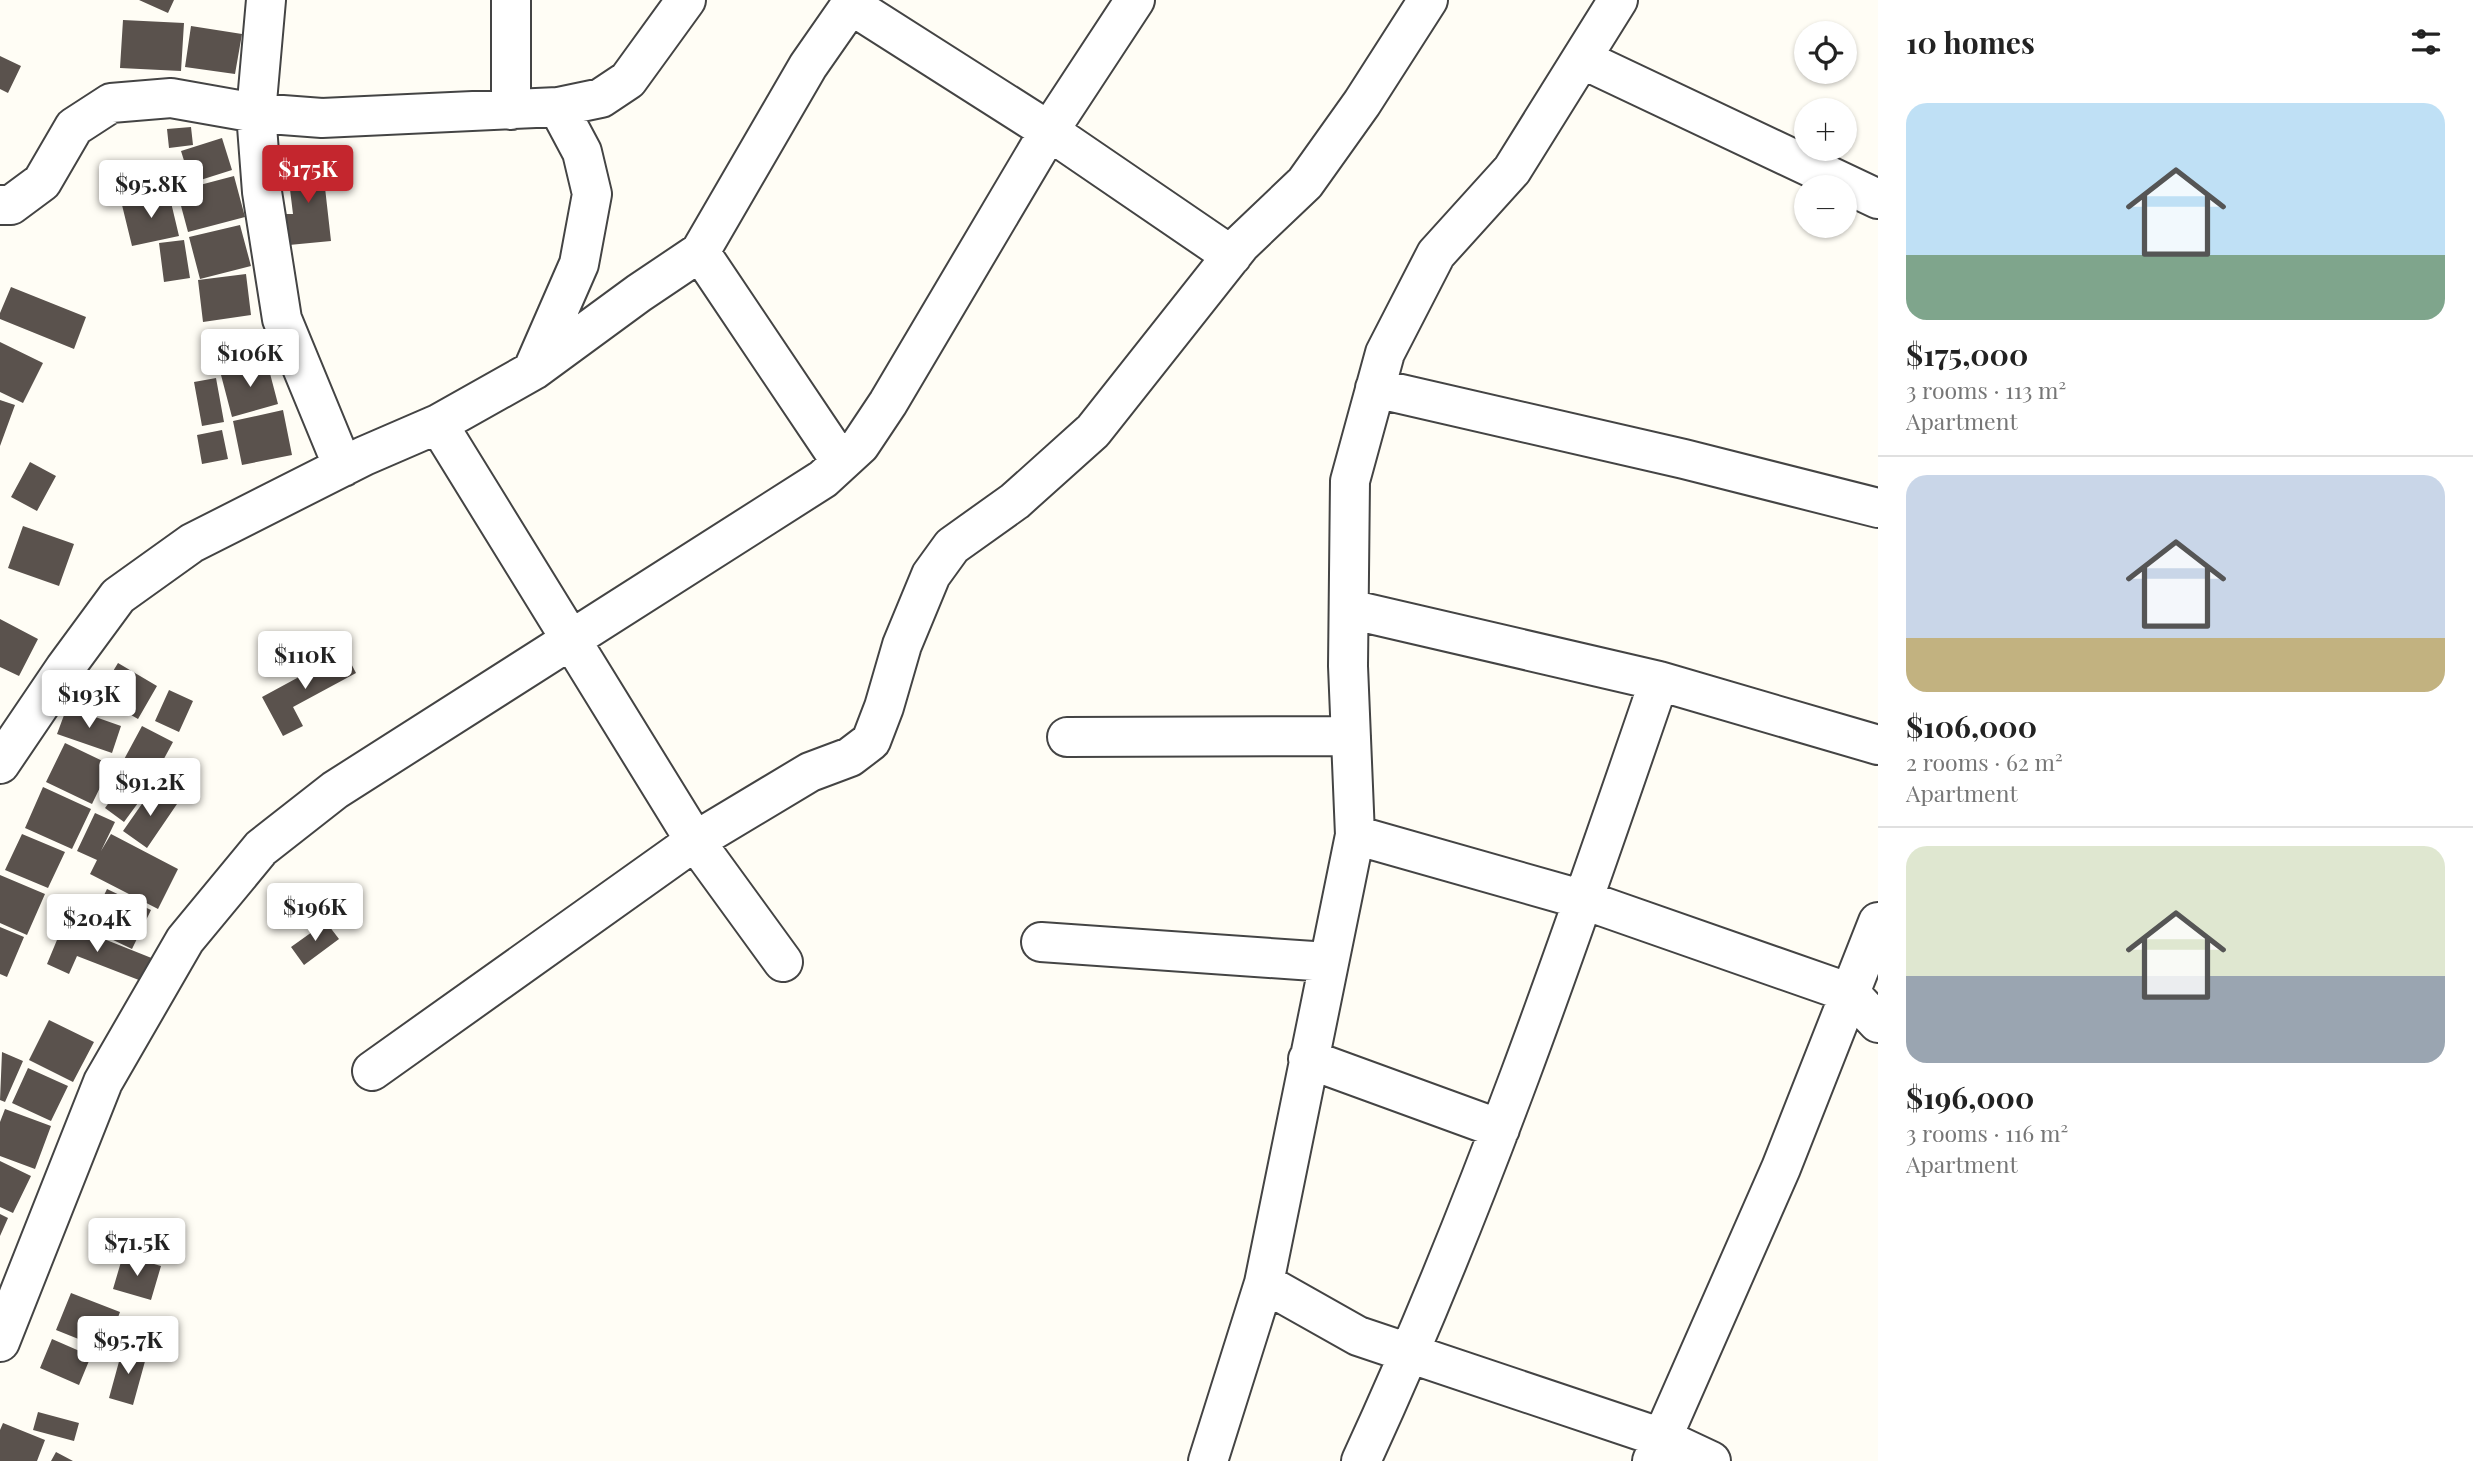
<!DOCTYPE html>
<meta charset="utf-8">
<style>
body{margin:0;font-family:"Playfair Display",serif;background:#f2f2f2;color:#222;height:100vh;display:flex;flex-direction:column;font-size:26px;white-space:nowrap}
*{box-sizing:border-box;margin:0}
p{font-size:23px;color:#767676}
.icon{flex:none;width:38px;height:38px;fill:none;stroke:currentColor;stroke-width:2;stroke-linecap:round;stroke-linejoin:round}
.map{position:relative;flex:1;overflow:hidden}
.details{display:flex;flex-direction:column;background:#fff;width:595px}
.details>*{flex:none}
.fabs{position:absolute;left:1794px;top:21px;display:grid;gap:14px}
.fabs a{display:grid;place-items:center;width:63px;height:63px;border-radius:50%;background:#fff;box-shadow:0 2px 5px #0004;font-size:35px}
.price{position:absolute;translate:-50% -60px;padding:0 16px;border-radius:7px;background:#fff;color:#222;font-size:23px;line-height:46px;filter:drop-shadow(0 2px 4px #0008)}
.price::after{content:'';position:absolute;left:50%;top:42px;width:21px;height:16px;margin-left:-10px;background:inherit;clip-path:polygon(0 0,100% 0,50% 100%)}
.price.on{background:#c4262e;color:#fff}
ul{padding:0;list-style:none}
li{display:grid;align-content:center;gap:14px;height:371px;padding:0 28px}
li+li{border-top:2px solid #e0e0e0}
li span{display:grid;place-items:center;height:217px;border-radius:21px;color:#555}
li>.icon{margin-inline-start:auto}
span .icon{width:126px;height:126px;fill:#fffc;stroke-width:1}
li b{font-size:30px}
h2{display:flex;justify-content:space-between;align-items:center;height:84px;padding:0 28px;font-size:30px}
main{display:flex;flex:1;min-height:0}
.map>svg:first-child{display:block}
.building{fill:#5a524d}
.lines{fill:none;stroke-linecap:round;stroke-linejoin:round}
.minor-casing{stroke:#444;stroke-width:42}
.minor{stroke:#fff;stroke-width:38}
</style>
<main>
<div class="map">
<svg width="1878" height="1461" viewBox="0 0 1878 1461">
<rect width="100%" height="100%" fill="#fffdf5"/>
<!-- building -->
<path class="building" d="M 139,0 L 174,0 L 168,13 Z
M 123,20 L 184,23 L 181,71 L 120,68 Z
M 191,26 L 242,34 L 235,74 L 185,67 Z
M 0,56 L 21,66 L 8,93 L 0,89 Z
M 191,127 L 193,145 L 169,148 L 167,129 Z
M 222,138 L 232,170 L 191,183 L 181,151 Z
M 322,161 L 331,241 L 289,245 L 286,214 L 293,214 L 287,165 Z
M 234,176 L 245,217 L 188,232 L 177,191 Z
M 169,194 L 179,236 L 132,246 L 122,205 Z
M 240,225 L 251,266 L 200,279 L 189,237 Z
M 184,240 L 190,278 L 164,282 L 159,243 Z
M 246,274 L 251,315 L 203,322 L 198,280 Z
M 11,287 L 86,317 L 74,349 L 0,319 L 0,313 Z
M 0,342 L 43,363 L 23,403 L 0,392 Z
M 267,362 L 278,404 L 232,417 L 221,375 Z
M 216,378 L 224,422 L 202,426 L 194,382 Z
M 0,400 L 15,405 L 0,446 Z
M 283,410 L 292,455 L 242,465 L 233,421 Z
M 222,430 L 228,459 L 202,464 L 197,435 Z
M 30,462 L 56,476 L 37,511 L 11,497 Z
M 23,526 L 74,544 L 59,586 L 8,568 Z
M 0,619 L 38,639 L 19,676 L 0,667 Z
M 345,652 L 356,673 L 293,707 L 303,726 L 283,736 L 262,697 Z
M 118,663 L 157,686 L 138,719 L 98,696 Z
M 169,690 L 193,701 L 179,732 L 155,721 Z
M 67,707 L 121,726 L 112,753 L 57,734 Z
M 142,726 L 173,742 L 152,781 L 121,765 Z
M 65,743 L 111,765 L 92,804 L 46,782 Z
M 129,775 L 149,788 L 124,822 L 105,808 Z
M 43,787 L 91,809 L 72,849 L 25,828 Z
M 153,788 L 177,804 L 147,848 L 123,831 Z
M 95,813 L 115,822 L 101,851 L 111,834 L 178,869 L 158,909 L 90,874 L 97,860 L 77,851 Z
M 22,834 L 65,852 L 48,888 L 5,870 Z
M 0,875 L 45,894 L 27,935 L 0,923 Z
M 107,889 L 151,910 L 132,949 L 88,928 Z
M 326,922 L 339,939 L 304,965 L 291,947 Z
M 64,923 L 154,959 L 144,982 L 77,956 L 69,974 L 47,964 Z
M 0,927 L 24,937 L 7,977 L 0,974 Z
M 49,1020 L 94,1042 L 73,1082 L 29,1060 Z
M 2,1052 L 23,1061 L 5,1102 L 0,1100 Z
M 28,1068 L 68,1086 L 51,1121 L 12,1103 Z
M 5,1109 L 51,1126 L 35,1169 L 0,1156 L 0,1122 Z
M 0,1161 L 31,1176 L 13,1213 L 0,1207 Z
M 0,1214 L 8,1218 L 0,1236 Z
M 123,1255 L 161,1266 L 151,1300 L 113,1289 Z
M 71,1293 L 120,1312 L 106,1350 L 56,1330 Z
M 52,1339 L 91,1356 L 79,1385 L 40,1368 Z
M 123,1347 L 147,1354 L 133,1405 L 109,1398 Z
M 38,1412 L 79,1423 L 74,1441 L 33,1430 Z
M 3,1423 L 45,1440 L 37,1461 L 0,1461 L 0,1430 Z
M 56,1452 L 73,1461 L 51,1461 Z"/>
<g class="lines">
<defs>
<path id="minor" d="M 266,0 L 256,113 L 262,192 L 282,319 L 343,467
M 1618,0 L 1512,170 L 1436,254 L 1385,353 L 1350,481 L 1348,666 L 1355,835 L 1264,1283 L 1358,1336 L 1662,1438 L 1711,1461
M 851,5 L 1049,131 L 1232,256
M 1582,59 L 1878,199
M 511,110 L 511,0
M 0,205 L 11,205 L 42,182 L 74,127 L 111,103 L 171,98 L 256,113 L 322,118 L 558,107 L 601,98 L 628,80 L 686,0
M 700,252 L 841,462
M 534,367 L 579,264 L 592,194 L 582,152 L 558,107
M 1375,388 L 1684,459 L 1878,508
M 438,424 L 695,841 L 783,962
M 1349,609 L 1659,681 L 1878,745
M 1067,737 L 1351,736
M 0,764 L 65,668 L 118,596 L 192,543 L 364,456 L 438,424 L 534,370 L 639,293 L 700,252 L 808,66 L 854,0
M 1355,835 L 1584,900 L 1850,993 L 1878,1023
M 1041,942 L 1328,962
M 1308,1059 L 1500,1129
M 372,1071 L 695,841 L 810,772 L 850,757 L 871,741 L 884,707 L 902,645 L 931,575 L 952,546 L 1015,501 L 1093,431 L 1241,244 L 1305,183 L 1362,103 L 1428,0
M 0,1342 L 103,1082 L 185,940 L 261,848 L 335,790 L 823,479 L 860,445 L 888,403 L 1049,131 L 1135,0
M 1208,1461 L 1264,1283
M 1361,1461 C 1478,1208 1569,944 1659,681
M 1652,1461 L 1781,1168 L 1878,922"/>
</defs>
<!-- minor casing -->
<use href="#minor" class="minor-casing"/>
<!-- minor -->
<use href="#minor" class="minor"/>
</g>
</svg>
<div class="fabs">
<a><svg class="icon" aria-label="locate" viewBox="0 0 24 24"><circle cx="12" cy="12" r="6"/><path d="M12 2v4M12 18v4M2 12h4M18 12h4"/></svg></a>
<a>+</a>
<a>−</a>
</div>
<b class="price on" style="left:308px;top:205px">$175K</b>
<b class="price" style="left:151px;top:220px">$95.8K</b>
<b class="price" style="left:250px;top:389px">$106K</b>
<b class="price" style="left:305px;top:691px">$110K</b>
<b class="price" style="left:89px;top:730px">$193K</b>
<b class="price" style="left:150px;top:818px">$91.2K</b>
<b class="price" style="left:315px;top:943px">$196K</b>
<b class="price" style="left:97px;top:954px">$204K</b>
<b class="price" style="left:137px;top:1278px">$71.5K</b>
<b class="price" style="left:128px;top:1376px">$95.7K</b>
</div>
<section class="details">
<h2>10 homes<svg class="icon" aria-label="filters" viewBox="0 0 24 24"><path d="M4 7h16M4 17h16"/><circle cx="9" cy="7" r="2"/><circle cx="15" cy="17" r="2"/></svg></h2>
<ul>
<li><span style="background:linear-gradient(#bfe0f5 70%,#7fa58c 0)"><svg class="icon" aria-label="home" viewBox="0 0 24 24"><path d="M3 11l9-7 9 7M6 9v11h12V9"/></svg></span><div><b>$175,000</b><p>3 rooms · 113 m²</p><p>Apartment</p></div></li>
<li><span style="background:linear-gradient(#c9d6e8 75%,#c2b280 0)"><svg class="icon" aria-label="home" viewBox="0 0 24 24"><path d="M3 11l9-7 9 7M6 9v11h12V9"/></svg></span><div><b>$106,000</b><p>2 rooms · 62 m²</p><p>Apartment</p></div></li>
<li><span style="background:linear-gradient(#dfe7d0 60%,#9aa5b1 0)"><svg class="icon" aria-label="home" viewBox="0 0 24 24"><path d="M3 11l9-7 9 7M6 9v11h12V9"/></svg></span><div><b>$196,000</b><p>3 rooms · 116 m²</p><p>Apartment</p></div></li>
</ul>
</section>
</main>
